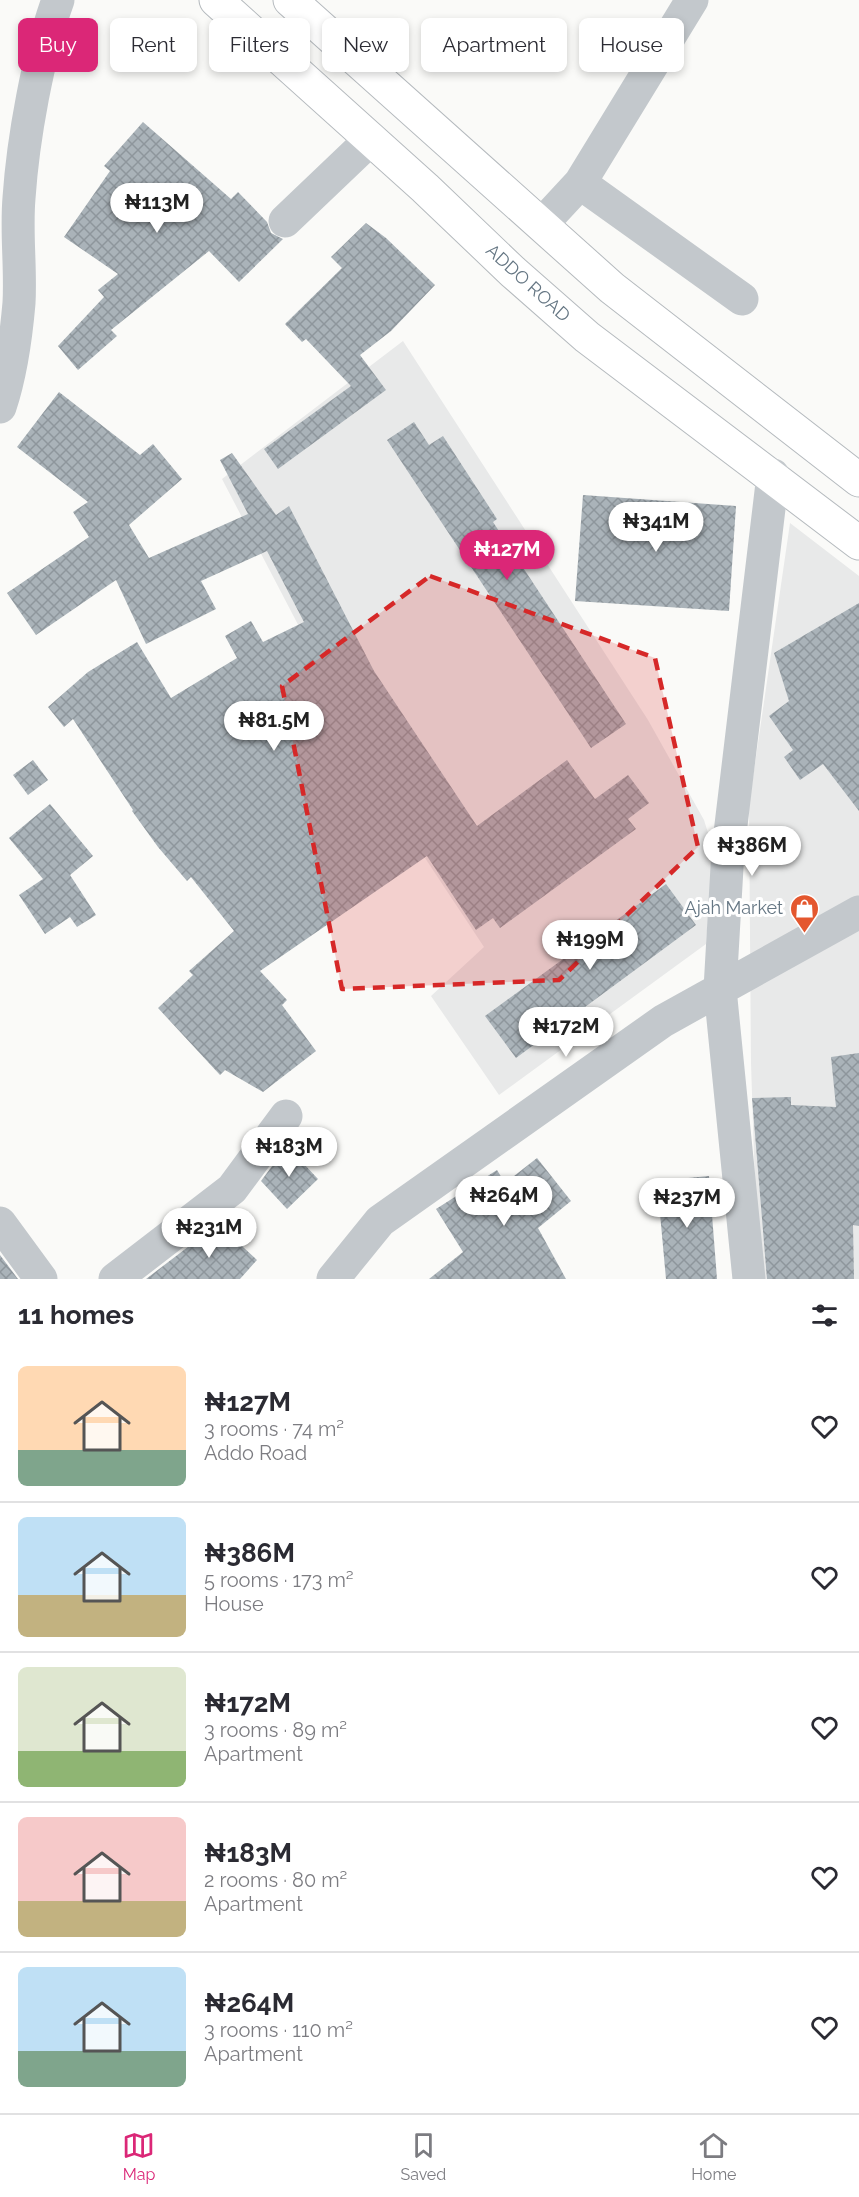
<!DOCTYPE html>
<meta charset="utf-8">
<style>
body{margin:0;font-family:Raleway,sans-serif;background:#f7f7f7;color:#2b2b33;height:100vh;display:flex;flex-direction:column;font-size:22px;white-space:nowrap}
*{box-sizing:border-box;margin:0}
p{font-size:20px;color:#7c7c81}
.icon{flex:none;width:33px;height:33px;fill:none;stroke:currentColor;stroke-width:2;stroke-linecap:round;stroke-linejoin:round}
.map{position:relative;height:1279px;overflow:hidden}
.side{display:flex;flex-direction:column;background:#fff;flex:1}
.side>*{flex:none}
.guide{position:absolute;left:18px;top:18px;width:824px;height:54px;display:flex;gap:12px}
.price{position:absolute;translate:-50% -51px;padding:0 14px;border-radius:21px;background:#fff;color:#222;font-size:20px;line-height:39px;filter:drop-shadow(0 2px 3px #0008)}
.price::after{content:'';position:absolute;left:50%;top:36px;width:18px;height:14px;margin-left:-9px;background:inherit;clip-path:polygon(0 0,100% 0,50% 100%)}
.price.selected{background:#db2777;color:#fff}
ul{padding:0;list-style:none}
li{display:flex;align-items:center;gap:18px;height:150px;padding:0 18px}
li+li{border-top:2px solid #e1e1e2}
li span{display:grid;place-items:center;flex:none;width:168px;height:120px;border-radius:9px;color:#555}
li>.icon{margin-inline-start:auto}
span .icon{width:72px;height:72px;fill:#fffc;stroke-width:1}
li b{font-size:26px}
h2{display:flex;justify-content:space-between;align-items:center;height:72px;padding:0 18px;font-size:26px}
.pill{padding:0 21px;border-radius:9px;background:#fff;box-shadow:0 3px 9px #0003;font-size:21px;line-height:54px}
.pill.selected{background:#db2777;color:#fff}
.tabs{display:flex;justify-content:space-around;align-items:center;height:84px;border-top:2px solid #e1e1e2;background:#fff;font-size:16px;color:#7c7c81}
.tabs a{display:grid;justify-items:center;gap:3px}
.tabs .selected{color:#db2777}
.map>svg:first-child{display:block}
.built{fill:#e8e9e9}
.building{fill:url(#building-cross-hatch)}
.lines{fill:none;stroke-linecap:round;stroke-linejoin:round}
.major-casing{stroke:#b5babe;stroke-width:35}
.minor{stroke:#c3c8cc;stroke-width:33}
.major{stroke:#fff;stroke-width:33}
.marked{fill:#d62828;fill-opacity:0.2;stroke:#d62828;stroke-width:4.5;stroke-dasharray:12 8;stroke-linejoin:round}
.labels{text-anchor:middle;stroke-width:6;stroke-linejoin:round;paint-order:stroke}
.street-label{font-size:18px;fill:#657683;stroke:#fff}
.poi-label{font-size:18px;fill:#657683;stroke:#fff;text-anchor:end}
</style>
<div class="map">
<svg width="859" height="1279" viewBox="0 0 859 1279">
<defs>
<pattern id="building-cross-hatch" width="8" height="8" patternUnits="userSpaceOnUse" patternTransform="scale(1.5)"><rect width="8" height="8" fill="#aab3b9"/><path d="M0 0l8 8M0 8l8-8" fill="none" stroke="#8e969c"/></pattern>
</defs>
<rect width="100%" height="100%" fill="#fafaf8"/>
<!-- built -->
<path class="built" d="M 403,341 L 648,720 L 704,820 L 713,849 L 706,944 L 499,1095 L 431,996 L 484,947 L 425,858 L 436,850 L 329,684 L 222,479 Z
M 790,523 L 859,576 L 859,1279 L 758,1279 L 751,1063 L 749,805 Z"/>
<!-- building -->
<path class="building" d="M 143,122 L 231,199 L 238,192 L 267,222 L 271,233 L 283,239 L 239,282 L 209,251 L 111,330 L 117,336 L 78,370 L 58,346 L 104,297 L 98,290 L 118,274 L 64,237 L 110,171 L 104,166 Z
M 366,223 L 386,238 L 435,285 L 391,331 L 360,355 L 386,390 L 278,469 L 264,449 L 351,386 L 306,339 L 302,342 L 285,324 L 342,268 L 331,257 Z
M 59,392 L 140,455 L 153,444 L 182,479 L 129,525 L 149,558 L 248,514 L 220,460 L 232,453 L 276,515 L 289,506 L 374,671 L 477,826 L 567,760 L 595,799 L 628,775 L 649,803 L 628,819 L 636,829 L 500,928 L 493,918 L 476,930 L 427,856 L 260,971 L 287,1000 L 282,1005 L 316,1051 L 263,1092 L 225,1070 L 220,1075 L 158,1008 L 193,975 L 189,971 L 234,931 L 191,877 L 187,881 L 158,847 L 132,811 L 133,810 L 73,719 L 64,727 L 48,707 L 88,672 L 137,642 L 171,698 L 237,658 L 225,636 L 251,621 L 263,642 L 304,622 L 267,551 L 201,581 L 216,609 L 146,644 L 116,580 L 36,635 L 7,593 L 89,537 L 73,512 L 88,502 L 17,447 Z
M 414,422 L 429,445 L 443,436 L 497,519 L 493,522 L 626,724 L 591,748 L 387,440 Z
M 583,495 L 736,506 L 729,611 L 575,601 Z
M 859,603 L 859,811 L 823,764 L 800,780 L 784,757 L 793,750 L 769,716 L 789,701 L 774,653 Z
M 33,760 L 48,780 L 28,795 L 13,775 Z
M 50,804 L 93,856 L 70,875 L 96,915 L 77,927 L 70,917 L 45,934 L 19,895 L 43,879 L 9,838 Z
M 666,884 L 696,925 L 516,1058 L 485,1016 Z
M 859,1053 L 859,1226 L 853,1225 L 854,1279 L 767,1279 L 752,1098 L 791,1097 L 791,1105 L 836,1107 L 831,1057 Z
M 287,1146 L 318,1179 L 287,1209 L 261,1181 Z
M 537,1158 L 571,1201 L 538,1228 L 566,1279 L 429,1279 L 463,1252 L 436,1209 L 497,1170 L 505,1183 Z
M 709,1176 L 717,1279 L 666,1279 L 657,1181 Z
M 218,1224 L 257,1260 L 240,1279 L 146,1279 Z
M 0,1255 L 18,1279 L 0,1279 Z"/>
<g class="lines">
<defs>
<path id="major" d="M 216,0 L 425,188 L 513,272 L 587,337 L 859,543
M 290,0 L 612,288 L 859,480"/>
</defs>
<!-- major casing -->
<use href="#major" class="major-casing"/>
<!-- minor -->
<path class="minor" d="M 580,183 L 742,299
M 285,221 L 371,139
M 542,224 L 580,183 L 692,0
M 0,407 C 11,374 16,338 19,303 C 21,268 16,233 19,198 C 23,139 38,55 58,0
M 0,1223 L 41,1279
M 115,1279 L 232,1189 L 286,1116
M 333,1279 L 380,1221 L 663,1021 L 859,912
M 749,1279 L 720,989 L 728,850 L 773,475"/>
<!-- major -->
<use href="#major" class="major"/>
</g>
<!-- marked area -->
<path class="marked" d="M 430,576 L 655,658 L 698,847 L 559,980 L 342,989 L 282,686 Z"/>
<!-- icons -->
<defs>
<symbol id="shop-pin" viewBox="-11 -11 22 30"><path d="M0 17L-7.5 6A9.5 9.5 0 1 1 7.5 6Z" fill="#e4572e" stroke="#fff"/><path d="M-5-2.5h2.3a2.7 3.5 0 0 1 5.4 0H5L5.5 6h-11ZM-1.5-2.5h3a1.5 2.3 0 0 0-3 0Z" fill="#fff"/></symbol>
</defs>
<g fill-rule="evenodd">
<use href="#shop-pin" x="788" y="892" width="33" height="45"/>
</g>
<g class="labels">
<!-- street labels -->
<g class="street-label">
<text transform="translate(528 283) rotate(42)" y="6">ADDO ROAD</text>
</g>
<!-- poi labels -->
<g class="poi-label">
<text x="783" y="914">Ajah Market</text>
</g>
</g>
</svg>
<b class="price" style="left:157px;top:234px">₦113M</b>
<b class="price" style="left:656px;top:553px">₦341M</b>
<b class="price selected" style="left:507px;top:581px">₦127M</b>
<b class="price" style="left:274px;top:752px">₦81.5M</b>
<b class="price" style="left:752px;top:877px">₦386M</b>
<b class="price" style="left:590px;top:971px">₦199M</b>
<b class="price" style="left:566px;top:1058px">₦172M</b>
<b class="price" style="left:289px;top:1178px">₦183M</b>
<b class="price" style="left:504px;top:1227px">₦264M</b>
<b class="price" style="left:687px;top:1229px">₦237M</b>
<b class="price" style="left:209px;top:1259px">₦231M</b>
<div class="guide">
<a class="pill selected">Buy</a>
<a class="pill">Rent</a>
<a class="pill">Filters</a>
<a class="pill">New</a>
<a class="pill">Apartment</a>
<a class="pill">House</a>
</div>
</div>
<section class="side">
<h2>11 homes<svg class="icon" aria-label="filters" viewBox="0 0 24 24"><path d="M4 7h16M4 17h16"/><circle cx="9" cy="7" r="2"/><circle cx="15" cy="17" r="2"/></svg></h2>
<ul>
<li><span style="background:linear-gradient(#ffd9b3 70%,#7fa58c 0)"><svg class="icon" aria-label="home" viewBox="0 0 24 24"><path d="M3 11l9-7 9 7M6 9v11h12V9"/></svg></span><div><b>₦127M</b><p>3 rooms · 74 m²</p><p>Addo Road</p></div><svg class="icon" aria-label="heart" viewBox="0 0 24 24"><path d="M12 20l-8-8c-3-5 5-10 8-4 3-6 11-1 8 4z"/></svg></li>
<li><span style="background:linear-gradient(#bfe0f5 65%,#c2b280 0)"><svg class="icon" aria-label="home" viewBox="0 0 24 24"><path d="M3 11l9-7 9 7M6 9v11h12V9"/></svg></span><div><b>₦386M</b><p>5 rooms · 173 m²</p><p>House</p></div><svg class="icon" aria-label="heart" viewBox="0 0 24 24"><path d="M12 20l-8-8c-3-5 5-10 8-4 3-6 11-1 8 4z"/></svg></li>
<li><span style="background:linear-gradient(#dfe7d0 70%,#8fb573 0)"><svg class="icon" aria-label="home" viewBox="0 0 24 24"><path d="M3 11l9-7 9 7M6 9v11h12V9"/></svg></span><div><b>₦172M</b><p>3 rooms · 89 m²</p><p>Apartment</p></div><svg class="icon" aria-label="heart" viewBox="0 0 24 24"><path d="M12 20l-8-8c-3-5 5-10 8-4 3-6 11-1 8 4z"/></svg></li>
<li><span style="background:linear-gradient(#f6c9c9 70%,#c2b280 0)"><svg class="icon" aria-label="home" viewBox="0 0 24 24"><path d="M3 11l9-7 9 7M6 9v11h12V9"/></svg></span><div><b>₦183M</b><p>2 rooms · 80 m²</p><p>Apartment</p></div><svg class="icon" aria-label="heart" viewBox="0 0 24 24"><path d="M12 20l-8-8c-3-5 5-10 8-4 3-6 11-1 8 4z"/></svg></li>
<li><span style="background:linear-gradient(#bfe0f5 70%,#7fa58c 0)"><svg class="icon" aria-label="home" viewBox="0 0 24 24"><path d="M3 11l9-7 9 7M6 9v11h12V9"/></svg></span><div><b>₦264M</b><p>3 rooms · 110 m²</p><p>Apartment</p></div><svg class="icon" aria-label="heart" viewBox="0 0 24 24"><path d="M12 20l-8-8c-3-5 5-10 8-4 3-6 11-1 8 4z"/></svg></li>
</ul>
</section>
<nav class="tabs">
<a class="selected"><svg class="icon" aria-label="map" viewBox="0 0 24 24"><path d="M3 6l6-2 6 2 6-2v14l-6 2-6-2-6 2zM9 4v14M15 6v14"/></svg>Map</a>
<a><svg class="icon" aria-label="saved" viewBox="0 0 24 24"><path d="M7 4h10v16l-5-4-5 4z"/></svg>Saved</a>
<a><svg class="icon" aria-label="home" viewBox="0 0 24 24"><path d="M3 11l9-7 9 7M6 9v11h12V9"/></svg>Home</a>
</nav>
